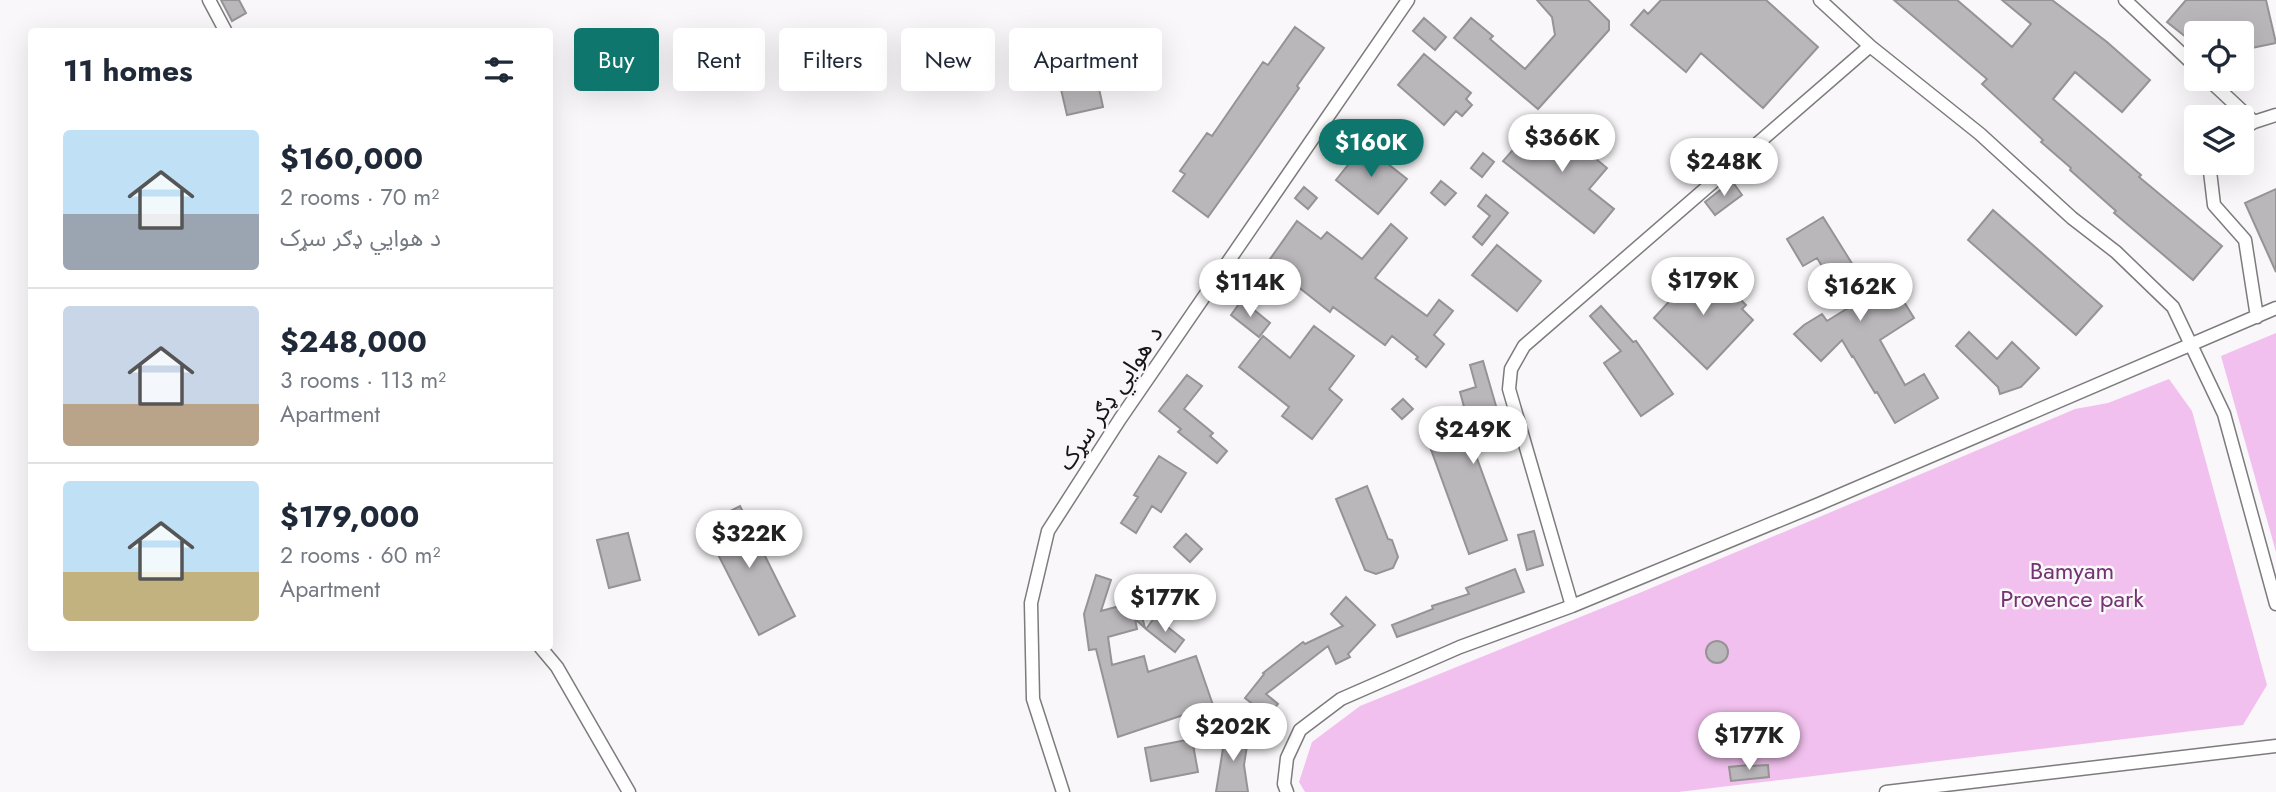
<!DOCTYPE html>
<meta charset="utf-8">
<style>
body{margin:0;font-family:Jost,"Noto Sans Arabic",sans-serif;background:#f2f2f3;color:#1f2937;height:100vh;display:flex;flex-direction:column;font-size:26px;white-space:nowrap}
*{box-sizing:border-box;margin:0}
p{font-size:23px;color:#747a83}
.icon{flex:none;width:38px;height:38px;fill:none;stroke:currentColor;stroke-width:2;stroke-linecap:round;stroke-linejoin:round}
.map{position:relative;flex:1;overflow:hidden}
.drawer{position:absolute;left:28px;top:28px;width:525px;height:623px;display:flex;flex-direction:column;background:#fff;border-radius:7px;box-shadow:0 7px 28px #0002}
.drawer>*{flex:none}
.top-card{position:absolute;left:574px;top:28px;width:665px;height:63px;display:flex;gap:14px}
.buttons{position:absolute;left:2184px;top:21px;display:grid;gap:14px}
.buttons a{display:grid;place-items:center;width:70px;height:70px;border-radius:7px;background:#fff;box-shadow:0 7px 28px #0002;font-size:35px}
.price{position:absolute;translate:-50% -60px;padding:0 16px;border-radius:24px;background:#fff;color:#222;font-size:23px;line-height:46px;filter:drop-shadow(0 2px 4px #0008)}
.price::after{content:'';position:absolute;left:50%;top:42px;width:21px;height:16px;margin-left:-10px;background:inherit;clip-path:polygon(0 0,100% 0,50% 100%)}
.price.selected{background:#0f766e;color:#fff}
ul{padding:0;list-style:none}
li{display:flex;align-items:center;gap:21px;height:175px;padding:0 35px}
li+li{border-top:2px solid #e0e1e3}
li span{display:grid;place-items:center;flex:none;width:196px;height:140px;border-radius:7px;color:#555}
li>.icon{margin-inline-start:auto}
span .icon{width:84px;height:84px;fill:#fffc;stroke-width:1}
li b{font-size:30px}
h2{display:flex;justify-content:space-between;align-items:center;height:84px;padding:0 35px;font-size:30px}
.pill{padding:0 24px;border-radius:7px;background:#fff;box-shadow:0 7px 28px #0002;font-size:24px;line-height:63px}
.pill.selected{background:#0f766e;color:#fff}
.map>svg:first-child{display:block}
.green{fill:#f1c0ee}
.building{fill:#bab7ba;stroke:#969395;stroke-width:2}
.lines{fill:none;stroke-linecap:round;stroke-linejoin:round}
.minor-casing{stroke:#7d7b7d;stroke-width:15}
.minor{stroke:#fff;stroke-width:12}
.labels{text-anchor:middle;stroke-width:5;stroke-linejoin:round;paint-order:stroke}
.street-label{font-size:24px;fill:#171617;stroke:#f9f7f9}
.park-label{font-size:24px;fill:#733271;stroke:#f9f7f9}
</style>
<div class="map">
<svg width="2276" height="792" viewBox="0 0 2276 792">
<rect width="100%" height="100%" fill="#f9f7f9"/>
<!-- green -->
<path class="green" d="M 2276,333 L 2276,552 L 2221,356 Z
M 2169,379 L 2192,411 L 2267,685 L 2243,725 L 1678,792 L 1305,792 L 1299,782 L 1312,742 L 1360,706 L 1637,594 L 2075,409 L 2108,403 Z"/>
<!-- building -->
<path class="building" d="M 221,0 L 239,0 L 246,13 L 232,21 Z
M 1537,0 L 1588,0 L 1609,21 L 1609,30 L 1538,109 L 1454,38 L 1471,18 L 1493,36 L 1490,39 L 1525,69 L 1555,35 L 1552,17 Z
M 1661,0 L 1766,0 L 1818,47 L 1763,108 L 1701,53 L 1686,72 L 1631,25 L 1644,10 L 1648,14 Z
M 1894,0 L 1957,0 L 2012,47 L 2031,24 L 2002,0 L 2052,0 L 2107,42 L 2150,80 L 2122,112 L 2075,72 L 2053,99 L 2141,175 L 2139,177 L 2222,246 L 2193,280 L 2114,213 L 2116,211 L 2070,170 L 2071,168 L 2041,142 L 2043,140 L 1982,84 L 1987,79 Z
M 2186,0 L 2266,0 L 2276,43 L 2242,50 L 2242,33 L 2196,33 L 2191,41 L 2167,22 Z
M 1424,18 L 1446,37 L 1435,50 L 1413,31 Z
M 1295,27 L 1324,48 L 1297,86 L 1299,88 L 1253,154 L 1208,217 L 1173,191 L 1185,174 L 1180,171 L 1207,133 L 1212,136 L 1263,62 L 1268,65 Z
M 1090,47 L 1103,107 L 1067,115 L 1053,55 Z
M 1424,54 L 1471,93 L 1466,99 L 1472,105 L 1462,116 L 1456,111 L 1444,125 L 1398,85 Z
M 1549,120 L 1607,168 L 1589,189 L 1614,209 L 1594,233 L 1503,161 L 1526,135 L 1533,140 Z
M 1364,145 L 1407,179 L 1378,214 L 1336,180 Z
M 1483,153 L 1494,162 L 1482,177 L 1471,168 Z
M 1441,181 L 1456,193 L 1445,205 L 1431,193 Z
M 1732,181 L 1742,195 L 1715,215 L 1705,202 Z
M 1304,187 L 1317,198 L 1308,209 L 1295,198 Z
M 2276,189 L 2276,272 L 2245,203 Z
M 1486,195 L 1508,213 L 1482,245 L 1473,237 L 1490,216 L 1478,206 Z
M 1993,210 L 2102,306 L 2076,335 L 1968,240 Z
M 1823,217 L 1871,294 L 1891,281 L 1914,318 L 1880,340 L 1905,385 L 1924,374 L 1938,398 L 1895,423 L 1877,392 L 1875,393 L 1853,356 L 1852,357 L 1842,340 L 1821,361 L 1794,334 L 1804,325 L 1822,314 L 1827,321 L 1848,308 L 1817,258 L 1803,266 L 1787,239 Z
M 1297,221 L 1321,239 L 1327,232 L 1362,259 L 1391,224 L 1407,238 L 1375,278 L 1427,316 L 1439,300 L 1453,311 L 1434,335 L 1444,344 L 1426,367 L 1416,359 L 1418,357 L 1392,336 L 1385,345 L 1333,307 L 1330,312 L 1278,271 L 1274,277 L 1263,269 Z
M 1497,245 L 1541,281 L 1517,311 L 1472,275 Z
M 1696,264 L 1732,298 L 1735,294 L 1746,305 L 1742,309 L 1753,320 L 1707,369 L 1654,318 L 1676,294 L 1672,290 Z
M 1242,300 L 1270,323 L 1259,337 L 1231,315 Z
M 1601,306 L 1633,342 L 1636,341 L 1673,394 L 1641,416 L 1604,363 L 1621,351 L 1590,316 Z
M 1314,326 L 1354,356 L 1329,389 L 1342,400 L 1312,439 L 1282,416 L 1289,407 L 1239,367 L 1263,336 L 1290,358 Z
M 1969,332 L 1997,359 L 2012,342 L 2039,368 L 2021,387 L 2000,394 L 1998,387 L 1956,346 Z
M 1483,361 L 1507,444 L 1475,453 L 1507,540 L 1469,554 L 1429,444 L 1470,429 L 1460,392 L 1476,387 L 1470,365 Z
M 1187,375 L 1202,386 L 1184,409 L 1213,433 L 1210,436 L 1227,451 L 1217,463 L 1178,432 L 1181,429 L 1159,411 Z
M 1403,399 L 1413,409 L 1402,419 L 1392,409 Z
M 1159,456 L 1186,473 L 1161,512 L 1152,506 L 1136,533 L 1121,523 L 1138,497 L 1134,495 Z
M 1367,486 L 1388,539 L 1392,540 L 1398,557 L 1393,568 L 1376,574 L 1365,570 L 1336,499 Z
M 740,506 L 795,616 L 759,635 L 703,525 Z
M 1534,531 L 1543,565 L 1527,570 L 1518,535 Z
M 628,533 L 640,580 L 609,588 L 597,540 Z
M 1186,534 L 1202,549 L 1190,562 L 1174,547 Z
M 1515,569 L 1524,592 L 1397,637 L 1392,625 L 1433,609 L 1432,606 L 1469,594 L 1466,588 Z
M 1096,575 L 1111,580 L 1101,611 L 1138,601 L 1145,628 L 1135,619 L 1137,629 L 1108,637 L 1112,665 L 1144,656 L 1148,672 L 1196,656 L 1213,705 L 1118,737 L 1096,649 L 1089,650 L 1084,614 Z
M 1346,597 L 1375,625 L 1348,654 L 1350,657 L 1336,664 L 1328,646 L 1266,694 L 1278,704 L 1265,720 L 1253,709 L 1255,706 L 1245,698 L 1264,674 L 1263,673 L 1303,642 L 1305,644 L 1343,626 L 1331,614 Z
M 1155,617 L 1184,640 L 1175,652 L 1146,629 Z
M1706 652a11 11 0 1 1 22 0a11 11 0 1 1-22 0Z
M 1226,730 L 1249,733 L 1244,765 L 1248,792 L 1216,792 Z
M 1192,739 L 1198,772 L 1151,781 L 1145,748 Z
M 1749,765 L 1750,766 L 1768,765 L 1769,777 L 1731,781 L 1729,767 Z"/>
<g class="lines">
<defs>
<path id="minor" d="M 209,0 L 226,32
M 1820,0 L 1870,46 L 1980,134 L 2072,218 L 2116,252 L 2173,307 L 2224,414 L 2276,604
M 2125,0 L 2196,67
M 2208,79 L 2254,122 L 2242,129
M 2254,122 L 2276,115
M 2209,163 L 2214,205 L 2245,240 L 2257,317
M 1572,606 L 1509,389 L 1511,369 L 1524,346 L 1870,46
M 541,648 L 557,667 L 629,792
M 1063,792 L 1033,699 L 1031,603 L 1048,531 L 1120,419 L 1408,0
M 1287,792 L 1284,784 L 1287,758 L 1300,730 L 1341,699 L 1460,647 L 1572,606 L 1819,504 L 2276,308
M 1886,792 L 2276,746"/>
</defs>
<!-- minor casing -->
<use href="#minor" class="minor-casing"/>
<!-- minor -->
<use href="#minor" class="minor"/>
</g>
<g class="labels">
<!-- street labels -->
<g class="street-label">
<text transform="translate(1110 398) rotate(-56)" y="8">د هوايي ډګر سړک</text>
</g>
<!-- park labels -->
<g class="park-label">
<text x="2072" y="579">Bamyam<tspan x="2072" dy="28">Provence park</tspan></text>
</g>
</g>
</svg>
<div class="buttons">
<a><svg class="icon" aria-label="locate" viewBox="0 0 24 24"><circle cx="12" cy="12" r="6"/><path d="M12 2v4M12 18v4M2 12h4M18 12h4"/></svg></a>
<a><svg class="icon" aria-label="layers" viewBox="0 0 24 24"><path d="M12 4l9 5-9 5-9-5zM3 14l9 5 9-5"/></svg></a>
</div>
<b class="price" style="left:1562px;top:174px">$366K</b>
<b class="price selected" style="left:1371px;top:179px">$160K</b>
<b class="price" style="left:1724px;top:198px">$248K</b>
<b class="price" style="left:1703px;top:317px">$179K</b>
<b class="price" style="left:1250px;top:319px">$114K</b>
<b class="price" style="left:1860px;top:323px">$162K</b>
<b class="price" style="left:1473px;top:466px">$249K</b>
<b class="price" style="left:749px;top:570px">$322K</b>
<b class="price" style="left:1165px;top:634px">$177K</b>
<b class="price" style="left:1233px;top:763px">$202K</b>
<b class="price" style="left:1749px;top:772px">$177K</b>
<div class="top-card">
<a class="pill selected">Buy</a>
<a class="pill">Rent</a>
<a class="pill">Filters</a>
<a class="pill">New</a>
<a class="pill">Apartment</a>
</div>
<section class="drawer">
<h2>11 homes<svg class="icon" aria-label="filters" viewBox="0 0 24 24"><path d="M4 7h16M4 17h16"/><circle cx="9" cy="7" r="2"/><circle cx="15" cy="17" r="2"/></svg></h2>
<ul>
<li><span style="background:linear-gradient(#bfe0f5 60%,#9aa5b1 0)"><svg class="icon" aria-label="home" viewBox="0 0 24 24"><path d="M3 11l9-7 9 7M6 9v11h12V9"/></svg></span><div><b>$160,000</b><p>2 rooms · 70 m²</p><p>د هوايي ډګر سړک</p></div></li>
<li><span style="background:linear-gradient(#c9d6e8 70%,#b9a48a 0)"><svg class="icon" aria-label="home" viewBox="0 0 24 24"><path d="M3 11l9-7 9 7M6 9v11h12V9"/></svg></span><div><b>$248,000</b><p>3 rooms · 113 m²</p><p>Apartment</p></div></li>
<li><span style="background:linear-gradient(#bfe0f5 65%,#c2b280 0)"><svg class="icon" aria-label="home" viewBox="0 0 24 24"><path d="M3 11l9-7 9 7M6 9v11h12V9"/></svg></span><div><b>$179,000</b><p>2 rooms · 60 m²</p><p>Apartment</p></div></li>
</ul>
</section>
</div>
